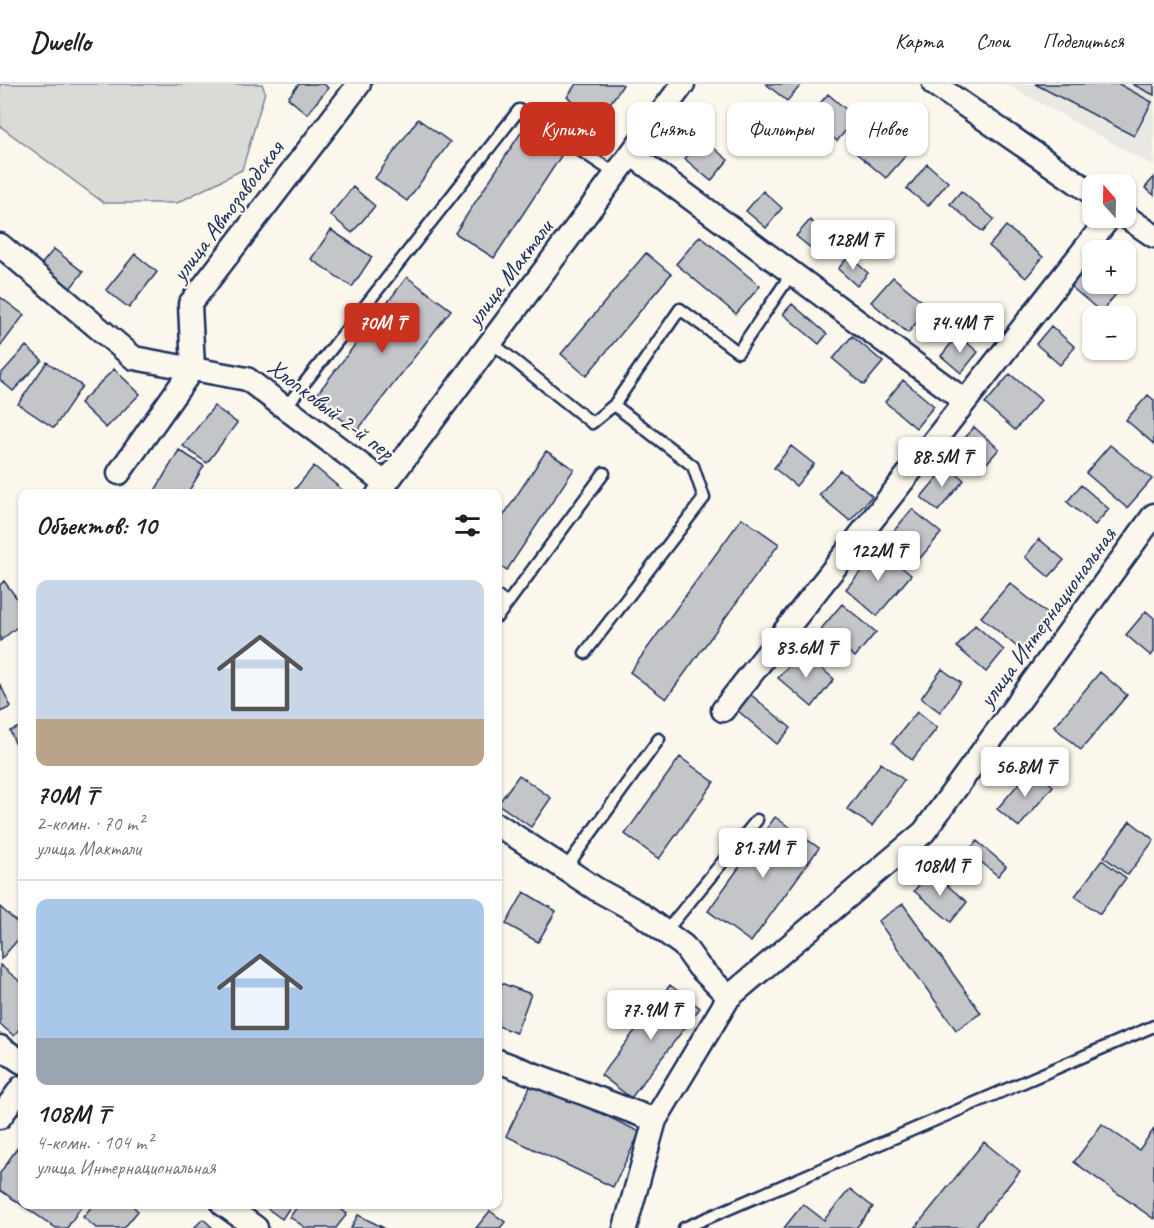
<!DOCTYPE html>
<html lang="ru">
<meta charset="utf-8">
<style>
body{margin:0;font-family:Caveat,sans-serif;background:#f6f6f6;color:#202124;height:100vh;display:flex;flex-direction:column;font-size:22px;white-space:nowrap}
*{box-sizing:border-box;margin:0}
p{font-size:20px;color:#757577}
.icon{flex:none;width:33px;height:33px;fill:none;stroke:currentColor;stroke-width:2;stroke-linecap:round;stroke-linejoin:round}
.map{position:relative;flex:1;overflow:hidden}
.sheet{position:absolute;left:18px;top:405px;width:484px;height:720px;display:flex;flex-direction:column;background:#fff;border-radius:12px;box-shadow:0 2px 4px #0004}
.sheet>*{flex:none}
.guide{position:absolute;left:520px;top:18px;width:543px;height:54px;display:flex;gap:12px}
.needle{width:39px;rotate:340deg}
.fabs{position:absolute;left:1082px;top:90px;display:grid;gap:12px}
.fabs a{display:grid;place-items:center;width:54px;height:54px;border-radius:12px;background:#fff;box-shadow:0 2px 4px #0004;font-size:30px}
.price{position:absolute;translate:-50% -51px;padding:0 14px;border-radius:6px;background:#fff;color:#222;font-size:20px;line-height:39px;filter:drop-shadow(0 2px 3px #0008)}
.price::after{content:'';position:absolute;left:50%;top:36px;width:18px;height:14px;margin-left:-9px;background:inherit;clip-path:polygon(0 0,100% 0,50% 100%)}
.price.on{background:#c8321e;color:#fff}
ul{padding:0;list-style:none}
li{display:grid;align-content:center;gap:12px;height:318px;padding:0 18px}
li+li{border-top:2px solid #e0e0e0}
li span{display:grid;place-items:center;height:186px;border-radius:12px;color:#555}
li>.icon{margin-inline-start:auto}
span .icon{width:108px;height:108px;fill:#fffc;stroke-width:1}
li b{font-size:26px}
h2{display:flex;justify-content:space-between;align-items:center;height:72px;padding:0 18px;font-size:26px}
.tag{padding:0 21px;border-radius:12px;background:#fff;box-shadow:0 2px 4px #0004;font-size:21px;line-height:54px}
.tag.on{background:#c8321e;color:#fff}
header{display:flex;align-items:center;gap:36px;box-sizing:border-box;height:84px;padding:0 30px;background:#fff;border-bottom:2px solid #e0e0e0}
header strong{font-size:28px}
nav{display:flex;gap:33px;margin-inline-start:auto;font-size:21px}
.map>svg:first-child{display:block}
.built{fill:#eae8e2}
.green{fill:#dadad7;stroke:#7a849a;stroke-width:1.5}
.building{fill:#c3c5c9;stroke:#1b2f5e;stroke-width:1.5}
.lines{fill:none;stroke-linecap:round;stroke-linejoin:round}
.lane-casing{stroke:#1b2f5e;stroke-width:15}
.street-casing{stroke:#1b2f5e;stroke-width:27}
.lane{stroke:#fbf7ec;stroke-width:10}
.street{stroke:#fbf7ec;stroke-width:22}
.labels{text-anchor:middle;stroke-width:4.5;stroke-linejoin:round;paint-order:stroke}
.street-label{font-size:24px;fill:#1b2f5e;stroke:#fbf7ec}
</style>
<header>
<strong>Dwello</strong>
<nav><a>Карта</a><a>Слои</a><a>Поделиться</a></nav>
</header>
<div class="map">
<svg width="1154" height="1144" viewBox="0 0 1154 1144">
<rect width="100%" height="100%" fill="#fbf7ec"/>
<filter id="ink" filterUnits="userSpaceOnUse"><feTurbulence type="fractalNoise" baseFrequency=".0167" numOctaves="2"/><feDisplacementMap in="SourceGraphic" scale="12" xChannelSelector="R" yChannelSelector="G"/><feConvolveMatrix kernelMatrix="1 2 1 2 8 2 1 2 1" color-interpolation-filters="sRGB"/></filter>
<g filter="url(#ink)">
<!-- built -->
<path class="built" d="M 1006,0 L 1154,0 L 1154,82 Z"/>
<!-- green -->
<path class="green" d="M 0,0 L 262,0 L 265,8 L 242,86 L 177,119 L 104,119 L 0,42 Z"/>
<!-- building -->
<path class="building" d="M 299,0 L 324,0 L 328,4 L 307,30 L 288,14 Z
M 576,0 L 621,0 L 623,1 L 599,35 L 567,13 Z
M 766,0 L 802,0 L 787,17 Z
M 1035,0 L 1119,0 L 1152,18 L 1134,52 Z
M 1132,0 L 1154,0 L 1154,11 Z
M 828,10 L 856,34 L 837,57 L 808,33 Z
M 418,35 L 450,58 L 407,117 L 375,94 Z
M 870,40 L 907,70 L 886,94 L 850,64 Z
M 522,47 L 561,72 L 494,174 L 455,149 Z
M 703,55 L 728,76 L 711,97 L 685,75 Z
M 927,80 L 948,98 L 928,122 L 907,105 Z
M 1154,93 L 1154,111 L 1145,104 Z
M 353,103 L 375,122 L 352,149 L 330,131 Z
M 763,107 L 782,124 L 766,144 L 746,127 Z
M 961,107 L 994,135 L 983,148 L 950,120 Z
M 810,136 L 835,157 L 822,173 L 796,152 Z
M 1006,142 L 1043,173 L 1026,194 L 989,162 Z
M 331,146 L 372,173 L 352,203 L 311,175 Z
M 700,152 L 760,202 L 736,230 L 676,180 Z
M 54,165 L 83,188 L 69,206 L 40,182 Z
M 646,169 L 671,190 L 586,292 L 561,270 Z
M 135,170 L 157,188 L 129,224 L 106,206 Z
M 849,172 L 868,189 L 857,202 L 838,185 Z
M 1084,183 L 1092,189 L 1092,200 L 1105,200 L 1117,209 L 1101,228 L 1069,201 Z
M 407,193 L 451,226 L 357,347 L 314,314 Z
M 893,193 L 929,223 L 908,249 L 871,218 Z
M 0,213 L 24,231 L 0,263 Z
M 792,220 L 827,250 L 819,260 L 783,230 Z
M 1051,242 L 1075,263 L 1060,281 L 1036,260 Z
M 958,251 L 978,268 L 961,289 L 941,272 Z
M 852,252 L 883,278 L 864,301 L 833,275 Z
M 26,262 L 42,276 L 13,307 L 0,296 L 0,291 Z
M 47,278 L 82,302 L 54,344 L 18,320 Z
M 114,285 L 140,310 L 106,344 L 80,319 Z
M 1010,290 L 1041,316 L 1015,346 L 985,320 Z
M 903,296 L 934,322 L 916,344 L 885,318 Z
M 1148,311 L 1154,316 L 1154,360 L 1126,336 Z
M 214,322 L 237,339 L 207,379 L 183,362 Z
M 974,343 L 999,365 L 980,387 L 955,366 Z
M 1110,361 L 1152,395 L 1127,424 L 1086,389 Z
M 791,362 L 814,380 L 796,402 L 774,384 Z
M 179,366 L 204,382 L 187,410 L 153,410 Z
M 546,367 L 574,385 L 507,486 L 498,480 L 498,440 Z
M 314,382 L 347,410 L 291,410 Z
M 947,382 L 964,396 L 938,427 L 921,413 Z
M 840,386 L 872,412 L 850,437 L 819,411 Z
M 1081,401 L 1109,425 L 1095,441 L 1067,418 Z
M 912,425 L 941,449 L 917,478 L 888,454 Z
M 742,434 L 779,460 L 666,615 L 630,588 Z
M 1039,455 L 1064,476 L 1049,493 L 1025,473 Z
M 880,465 L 911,491 L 877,532 L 846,505 Z
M 4,497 L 22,521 L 22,539 L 0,557 L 0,501 Z
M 1010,499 L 1051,533 L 1022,567 L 981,533 Z
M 842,520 L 876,548 L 855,573 L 821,545 Z
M 1146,527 L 1154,534 L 1154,568 L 1151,572 L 1126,551 Z
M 975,541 L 1004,566 L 986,588 L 957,563 Z
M 801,567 L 834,595 L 812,623 L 778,594 Z
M 942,585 L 961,599 L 940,628 L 921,614 Z
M 1100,588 L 1127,611 L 1081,666 L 1054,643 Z
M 0,600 L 11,623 L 0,628 Z
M 750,610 L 791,644 L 777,660 L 737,626 Z
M 917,628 L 937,644 L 912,676 L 892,659 Z
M 22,642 L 22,676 L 10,647 Z
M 680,673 L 714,698 L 659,775 L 625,750 Z
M 881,679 L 904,696 L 872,742 L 847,725 Z
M 1032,684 L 1053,702 L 1019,743 L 997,725 Z
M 519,691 L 551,714 L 531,743 L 498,720 Z
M 775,733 L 819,764 L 751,858 L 708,827 Z
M 1130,737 L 1154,756 L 1128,791 L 1104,773 Z
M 977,757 L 1006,782 L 998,792 L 968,767 Z
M 1102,776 L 1126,794 L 1100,830 L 1075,812 Z
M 930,787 L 967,818 L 951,838 L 914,807 Z
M 524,808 L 556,827 L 538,858 L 506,840 Z
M 903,820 L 981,929 L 956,946 L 878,837 Z
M 0,823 L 22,843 L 22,851 L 1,875 Z
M 0,881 L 22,899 L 22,941 L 14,952 L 0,940 Z
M 498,898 L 531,910 L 516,949 L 498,942 Z
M 670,901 L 700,924 L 631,1014 L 601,991 Z
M 533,997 L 640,1048 L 613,1103 L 506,1052 Z
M 1102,1040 L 1139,1066 L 1154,1045 L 1154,1135 L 1074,1078 Z
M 22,1057 L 22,1120 L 83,1120 L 67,1144 L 56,1144 L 0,1106 L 0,1089 Z
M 984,1058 L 1020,1087 L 974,1144 L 915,1144 Z
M 850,1105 L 873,1123 L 856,1144 L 784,1144 L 803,1120 L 824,1136 Z
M 94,1120 L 131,1120 L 138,1127 L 124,1144 L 96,1144 L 83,1133 Z
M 261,1120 L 292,1120 L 282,1135 Z
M 299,1120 L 334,1120 L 347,1130 L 336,1144 L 306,1144 L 290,1133 Z
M 490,1127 L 505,1138 L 500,1144 L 476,1144 Z
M 358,1131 L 384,1144 L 351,1144 Z
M 203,1135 L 213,1144 L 194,1144 Z"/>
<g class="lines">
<defs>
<path id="lane" d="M 491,258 L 592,339 L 614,321 L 680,225 L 738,268 L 792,189
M 285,324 L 519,26 L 616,90
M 498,513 L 507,520 L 604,389
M 498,532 L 507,520
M 585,569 L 704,414 L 693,382 L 614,321
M 565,785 L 659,655
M 665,848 L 757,736
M 684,1144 L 1154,942"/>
<path id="street" d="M 934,0 L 1092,109
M 631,70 L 965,317
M 1125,132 L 1154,152
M 0,161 L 134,274 L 247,295 L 385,399
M 119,389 L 193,284 L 190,220 L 359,0
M 378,410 L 683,0
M 723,626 L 1109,134
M 498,741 L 596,805 L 638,828 L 684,862 L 699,883 L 729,913
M 0,963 L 22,978
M 498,977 L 655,1036
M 0,1033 L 22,1003
M 223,1120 L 256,1144
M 625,1144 L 655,1036 L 729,913 L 924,748 L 1154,431"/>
</defs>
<!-- lane casing -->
<use href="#lane" class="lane-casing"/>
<!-- street casing -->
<use href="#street" class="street-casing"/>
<!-- lane -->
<use href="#lane" class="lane"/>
<!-- street -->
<use href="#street" class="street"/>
</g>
</g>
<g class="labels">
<!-- street labels -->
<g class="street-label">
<text transform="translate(227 127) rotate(-53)" y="8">улица Автозаводская</text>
<text transform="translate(509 189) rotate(-53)" y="8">улица Мактали</text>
<text transform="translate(331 325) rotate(37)" y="8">Хлопковый 2-й пер</text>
<text transform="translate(1047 533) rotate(-54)" y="8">улица Интернациональная</text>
</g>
</g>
</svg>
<div class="fabs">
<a><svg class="needle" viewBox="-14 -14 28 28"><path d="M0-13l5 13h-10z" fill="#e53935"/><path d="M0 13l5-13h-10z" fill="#757577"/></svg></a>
<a>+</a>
<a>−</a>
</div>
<b class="price" style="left:853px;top:187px">128M ₸</b>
<b class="price on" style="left:382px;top:270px">70M ₸</b>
<b class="price" style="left:960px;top:270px">74.4M ₸</b>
<b class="price" style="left:942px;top:404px">88.5M ₸</b>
<b class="price" style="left:878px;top:498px">122M ₸</b>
<b class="price" style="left:806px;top:595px">83.6M ₸</b>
<b class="price" style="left:1025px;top:714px">56.8M ₸</b>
<b class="price" style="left:763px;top:795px">81.7M ₸</b>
<b class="price" style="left:940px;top:813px">108M ₸</b>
<b class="price" style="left:651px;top:957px">77.9M ₸</b>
<div class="guide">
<a class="tag on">Купить</a>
<a class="tag">Снять</a>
<a class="tag">Фильтры</a>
<a class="tag">Новое</a>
</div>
<section class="sheet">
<h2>Объектов: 10<svg class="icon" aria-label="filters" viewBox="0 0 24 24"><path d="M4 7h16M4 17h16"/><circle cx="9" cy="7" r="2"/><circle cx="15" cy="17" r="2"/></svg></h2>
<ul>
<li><span style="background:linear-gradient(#c9d6e8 75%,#b9a48a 0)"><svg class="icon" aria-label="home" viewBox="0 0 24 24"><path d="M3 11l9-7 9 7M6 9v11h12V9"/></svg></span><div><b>70M ₸</b><p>2-комн. · 70 m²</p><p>улица Мактали</p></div></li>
<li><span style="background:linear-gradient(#a9c7e8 75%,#9aa5b1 0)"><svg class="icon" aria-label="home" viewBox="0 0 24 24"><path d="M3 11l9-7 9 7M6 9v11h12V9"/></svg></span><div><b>108M ₸</b><p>4-комн. · 104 m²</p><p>улица Интернациональная</p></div></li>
</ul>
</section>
</div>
